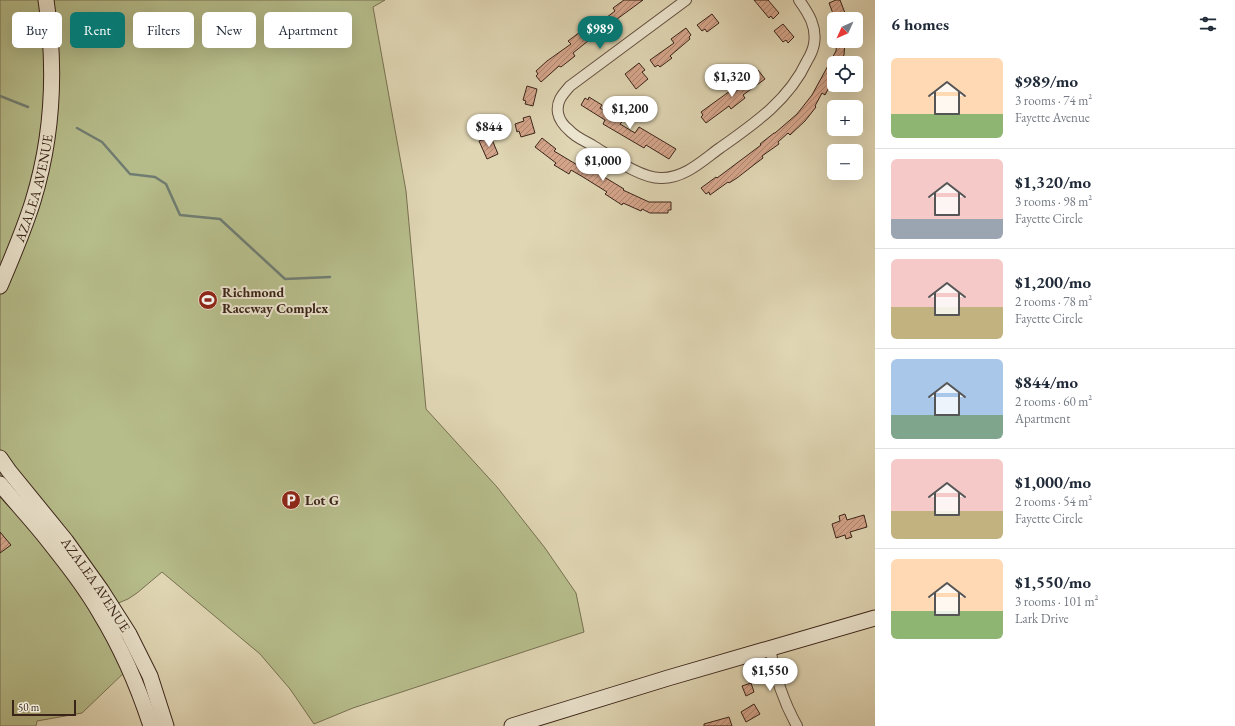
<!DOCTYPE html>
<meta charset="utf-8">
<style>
body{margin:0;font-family:"EB Garamond",serif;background:#f2f2f3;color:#1f2937;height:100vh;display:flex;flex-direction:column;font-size:15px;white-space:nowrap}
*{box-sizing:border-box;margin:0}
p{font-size:13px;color:#747a83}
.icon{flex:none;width:22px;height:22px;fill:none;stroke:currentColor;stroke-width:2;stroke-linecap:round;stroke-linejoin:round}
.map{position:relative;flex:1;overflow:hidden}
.drawer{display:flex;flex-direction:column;background:#fff;width:360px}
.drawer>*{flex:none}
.banner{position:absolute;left:12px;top:12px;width:380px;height:36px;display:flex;gap:8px}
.needle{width:26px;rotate:225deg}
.buttons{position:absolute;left:827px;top:12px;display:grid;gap:8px}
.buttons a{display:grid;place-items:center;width:36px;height:36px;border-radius:6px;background:#fff;box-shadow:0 4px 16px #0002;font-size:20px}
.scale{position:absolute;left:12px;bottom:10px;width:64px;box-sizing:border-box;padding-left:4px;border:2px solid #3a2419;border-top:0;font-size:11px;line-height:14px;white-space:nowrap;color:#3a2419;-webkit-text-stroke:3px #ebe4ce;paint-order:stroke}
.price{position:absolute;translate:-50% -34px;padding:0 9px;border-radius:14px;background:#fff;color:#222;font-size:13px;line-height:26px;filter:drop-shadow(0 1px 2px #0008)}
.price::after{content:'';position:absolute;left:50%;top:24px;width:12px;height:9px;margin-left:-6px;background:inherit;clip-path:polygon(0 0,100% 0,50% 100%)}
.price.active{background:#0f766e;color:#fff}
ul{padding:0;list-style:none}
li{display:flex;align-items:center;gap:12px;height:100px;padding:0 16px}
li+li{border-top:1px solid #e0e1e3}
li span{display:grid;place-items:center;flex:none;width:112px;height:80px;border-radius:6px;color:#555}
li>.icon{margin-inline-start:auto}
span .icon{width:48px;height:48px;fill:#fffc;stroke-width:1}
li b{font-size:17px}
h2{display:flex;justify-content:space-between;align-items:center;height:48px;padding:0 16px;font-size:17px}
.tag{padding:0 14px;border-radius:6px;background:#fff;box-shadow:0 4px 16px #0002;font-size:14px;line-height:36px}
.tag.active{background:#0f766e;color:#fff}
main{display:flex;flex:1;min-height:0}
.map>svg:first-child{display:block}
.green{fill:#b6bd8b;stroke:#787052}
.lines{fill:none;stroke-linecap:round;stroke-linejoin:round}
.stream{stroke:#707d72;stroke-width:2.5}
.building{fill:url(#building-hatch);stroke:#3a2419}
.street-casing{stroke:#645040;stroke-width:12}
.secondary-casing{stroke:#3a2419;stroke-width:17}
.street{stroke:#ebe4ce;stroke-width:10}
.secondary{stroke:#ebe4ce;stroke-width:15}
.labels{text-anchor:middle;stroke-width:4;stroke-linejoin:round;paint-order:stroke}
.street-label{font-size:14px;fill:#3a2419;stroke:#ebe4ce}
.poi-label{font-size:14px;font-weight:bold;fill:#3a2419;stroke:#ebe4ce;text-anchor:start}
</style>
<main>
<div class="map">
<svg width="875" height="726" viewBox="0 0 875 726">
<defs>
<pattern id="building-hatch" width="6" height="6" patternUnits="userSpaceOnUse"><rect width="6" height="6" fill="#d5a58b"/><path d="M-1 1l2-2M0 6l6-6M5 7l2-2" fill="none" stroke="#ae8671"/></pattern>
</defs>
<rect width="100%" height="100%" fill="#e0d6b4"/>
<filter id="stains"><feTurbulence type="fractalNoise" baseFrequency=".005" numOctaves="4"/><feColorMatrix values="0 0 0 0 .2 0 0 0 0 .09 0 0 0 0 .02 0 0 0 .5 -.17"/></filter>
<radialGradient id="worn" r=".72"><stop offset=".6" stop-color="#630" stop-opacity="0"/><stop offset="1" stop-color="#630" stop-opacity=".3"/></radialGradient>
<!-- green -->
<path class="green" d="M 0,0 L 385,0 L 373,7 L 406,191 L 426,409 L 497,487 L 545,548 L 576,593 L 584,632 L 353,708 L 314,724 L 290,689 L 260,654 L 162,572 L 137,593 L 128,599 L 99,611 L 129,668 L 82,713 L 37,721 L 36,726 L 0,726 Z"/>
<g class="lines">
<!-- stream -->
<path class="stream" d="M 0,96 L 28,107
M 77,128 L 102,142 L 130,174 L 155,177 L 166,184 L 180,215 L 220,219 L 285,279 L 330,277"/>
</g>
<!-- building -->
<path class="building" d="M 624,0 L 643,0 L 613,22 L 616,25 L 601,36 L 598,33 L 573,53 L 575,56 L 561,67 L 559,66 L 541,82 L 536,76 L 538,74 L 536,71 L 547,61 L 571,44 L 568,41 L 584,29 L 586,32 L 589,31 L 615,11 L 613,8 Z
M 754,0 L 768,0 L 779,13 L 773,19 L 771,16 L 769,18 Z
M 836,0 L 840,0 L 845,13 L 842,14 L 844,16 L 838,19 L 835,19 L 829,3 Z
M 712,14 L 719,23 L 707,32 L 705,29 L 702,31 L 697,25 Z
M 783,24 L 794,37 L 788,43 L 786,40 L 783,42 L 774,31 Z
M 686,28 L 691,35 L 689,37 L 690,39 L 670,56 L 672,58 L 660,67 L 658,65 L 655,67 L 650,60 L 674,43 L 671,39 Z
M 837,41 L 845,41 L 844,55 L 839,63 L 834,63 L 834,78 L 825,95 L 822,93 L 815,106 L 816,107 L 805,121 L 790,135 L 788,133 L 778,142 L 779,144 L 762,156 L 763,158 L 755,164 L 737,178 L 729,183 L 728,182 L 710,195 L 709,192 L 706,194 L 701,188 L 716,177 L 717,178 L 761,145 L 760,144 L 774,133 L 775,133 L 797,114 L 812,95 L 836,51 Z
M 639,63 L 645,70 L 642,72 L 648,79 L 636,89 L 625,74 Z
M 758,70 L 765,79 L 743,95 L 745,98 L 731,109 L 729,106 L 706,123 L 701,117 L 703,115 L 701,112 L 730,91 L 732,94 L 736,91 L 749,81 L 747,79 Z
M 527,86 L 537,89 L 533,106 L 525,104 L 526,101 L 523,100 Z
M 589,97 L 602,105 L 600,108 L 622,122 L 620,124 L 635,133 L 639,127 L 676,149 L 669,159 L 646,145 L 644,148 L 603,124 L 605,120 L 581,105 L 585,98 L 588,100 Z
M 530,116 L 535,133 L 521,137 L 519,131 L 517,132 L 515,124 L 524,121 L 523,118 Z
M 491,137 L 498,154 L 487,159 L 479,141 Z
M 542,138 L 556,149 L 554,151 L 584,169 L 586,166 L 624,189 L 623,190 L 649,202 L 671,202 L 671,210 L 668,210 L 668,213 L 650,213 L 642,209 L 641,211 L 623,203 L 622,205 L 605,194 L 607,192 L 583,177 L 571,170 L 569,174 L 554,165 L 556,163 L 535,147 Z
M 845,514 L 847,520 L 864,515 L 867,527 L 850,532 L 852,537 L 846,539 L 845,535 L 836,538 L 832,524 L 840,521 L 839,516 Z
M 0,532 L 11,545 L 0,553 Z
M 751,683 L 754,692 L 746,696 L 742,686 Z
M 754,704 L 760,714 L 746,722 L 741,712 Z
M 729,717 L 732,726 L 704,726 L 704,724 Z"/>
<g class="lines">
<defs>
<path id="street" d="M 686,0 L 570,86 C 563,94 556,101 558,113 C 559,119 564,126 569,130 C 575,137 585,141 592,145 C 610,156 641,179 662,178 C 685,178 703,160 720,148 C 754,124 789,100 807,61 C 810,56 813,50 814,44 C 817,27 809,14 799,0
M 770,648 C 775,676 783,701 797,726"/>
<g id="secondary">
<path id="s1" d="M 0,286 C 12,258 24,230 33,201 C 53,136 56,67 46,0"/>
<path id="s2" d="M 0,458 L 9,471 L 66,541 L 101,590 L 129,634 L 150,676 L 166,726"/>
<path d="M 0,484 C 15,502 32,520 47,539 C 66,563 85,587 100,613 C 122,649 138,686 151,726"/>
<path d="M 512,726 L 668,678 L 875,618"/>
</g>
</defs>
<!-- street casing -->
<use href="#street" class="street-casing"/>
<!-- secondary casing -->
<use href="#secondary" class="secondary-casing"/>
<!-- street -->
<use href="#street" class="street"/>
<!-- secondary -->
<use href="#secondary" class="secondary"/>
</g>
<!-- icons -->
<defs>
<symbol id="stadium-disc" viewBox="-11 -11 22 22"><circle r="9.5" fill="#8f2418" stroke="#ebe4ce"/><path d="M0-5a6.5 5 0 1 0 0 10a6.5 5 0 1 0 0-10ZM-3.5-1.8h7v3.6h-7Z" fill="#fff"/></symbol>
<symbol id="parking-disc" viewBox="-11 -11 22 22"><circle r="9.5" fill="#8f2418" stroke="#ebe4ce"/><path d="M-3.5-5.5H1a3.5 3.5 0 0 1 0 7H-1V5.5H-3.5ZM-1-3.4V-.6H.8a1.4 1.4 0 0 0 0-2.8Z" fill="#fff"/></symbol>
</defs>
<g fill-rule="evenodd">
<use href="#stadium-disc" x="197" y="289" width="22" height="22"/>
<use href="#parking-disc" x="280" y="489" width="22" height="22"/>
</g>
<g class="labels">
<!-- street labels -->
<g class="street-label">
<text dy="5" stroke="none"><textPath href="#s1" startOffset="104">AZALEA AVENUE</textPath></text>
<text dy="5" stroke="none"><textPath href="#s2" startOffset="159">AZALEA AVENUE</textPath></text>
</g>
<!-- poi labels -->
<g class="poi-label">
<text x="222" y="297">Richmond<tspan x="222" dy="16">Raceway Complex</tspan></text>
<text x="305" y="505">Lot G</text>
</g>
</g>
<rect width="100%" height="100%" filter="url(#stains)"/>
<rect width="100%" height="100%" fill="url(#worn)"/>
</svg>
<div class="buttons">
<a><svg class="needle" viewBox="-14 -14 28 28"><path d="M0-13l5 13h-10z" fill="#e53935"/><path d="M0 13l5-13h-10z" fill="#747a83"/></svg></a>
<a><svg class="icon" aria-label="locate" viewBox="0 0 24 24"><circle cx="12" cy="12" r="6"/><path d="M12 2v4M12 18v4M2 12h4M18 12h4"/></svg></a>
<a>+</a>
<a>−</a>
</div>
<div class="scale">50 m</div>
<b class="price active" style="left:600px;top:50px">$989</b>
<b class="price" style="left:732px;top:98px">$1,320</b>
<b class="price" style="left:630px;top:130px">$1,200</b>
<b class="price" style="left:489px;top:148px">$844</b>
<b class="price" style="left:603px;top:182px">$1,000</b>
<b class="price" style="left:770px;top:692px">$1,550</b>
<div class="banner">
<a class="tag">Buy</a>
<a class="tag active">Rent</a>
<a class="tag">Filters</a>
<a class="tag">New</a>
<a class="tag">Apartment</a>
</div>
</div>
<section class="drawer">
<h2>6 homes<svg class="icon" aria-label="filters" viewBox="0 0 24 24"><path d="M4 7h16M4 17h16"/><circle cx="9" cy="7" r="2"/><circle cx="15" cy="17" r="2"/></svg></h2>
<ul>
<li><span style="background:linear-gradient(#ffd9b3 70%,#8fb573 0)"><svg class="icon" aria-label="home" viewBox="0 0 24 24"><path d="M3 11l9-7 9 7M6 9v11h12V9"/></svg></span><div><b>$989/mo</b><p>3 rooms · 74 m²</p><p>Fayette Avenue</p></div></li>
<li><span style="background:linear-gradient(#f6c9c9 75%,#9aa5b1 0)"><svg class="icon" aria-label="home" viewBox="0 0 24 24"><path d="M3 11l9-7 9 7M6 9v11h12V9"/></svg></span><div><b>$1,320/mo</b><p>3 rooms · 98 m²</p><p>Fayette Circle</p></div></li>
<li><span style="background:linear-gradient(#f6c9c9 60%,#c2b280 0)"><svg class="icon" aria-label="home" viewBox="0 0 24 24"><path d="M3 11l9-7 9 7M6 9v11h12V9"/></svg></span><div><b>$1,200/mo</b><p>2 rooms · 78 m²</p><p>Fayette Circle</p></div></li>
<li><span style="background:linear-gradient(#a9c7e8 70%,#7fa58c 0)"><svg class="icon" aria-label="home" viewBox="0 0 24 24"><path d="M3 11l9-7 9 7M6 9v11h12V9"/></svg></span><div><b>$844/mo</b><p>2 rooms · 60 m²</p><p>Apartment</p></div></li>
<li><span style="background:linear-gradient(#f6c9c9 65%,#c2b280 0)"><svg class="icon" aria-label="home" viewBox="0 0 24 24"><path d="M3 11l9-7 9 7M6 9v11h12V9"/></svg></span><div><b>$1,000/mo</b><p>2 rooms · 54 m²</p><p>Fayette Circle</p></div></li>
<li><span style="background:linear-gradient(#ffd9b3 65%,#8fb573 0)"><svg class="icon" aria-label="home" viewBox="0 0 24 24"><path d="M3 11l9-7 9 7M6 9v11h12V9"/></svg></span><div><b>$1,550/mo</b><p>3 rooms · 101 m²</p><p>Lark Drive</p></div></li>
</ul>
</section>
</main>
